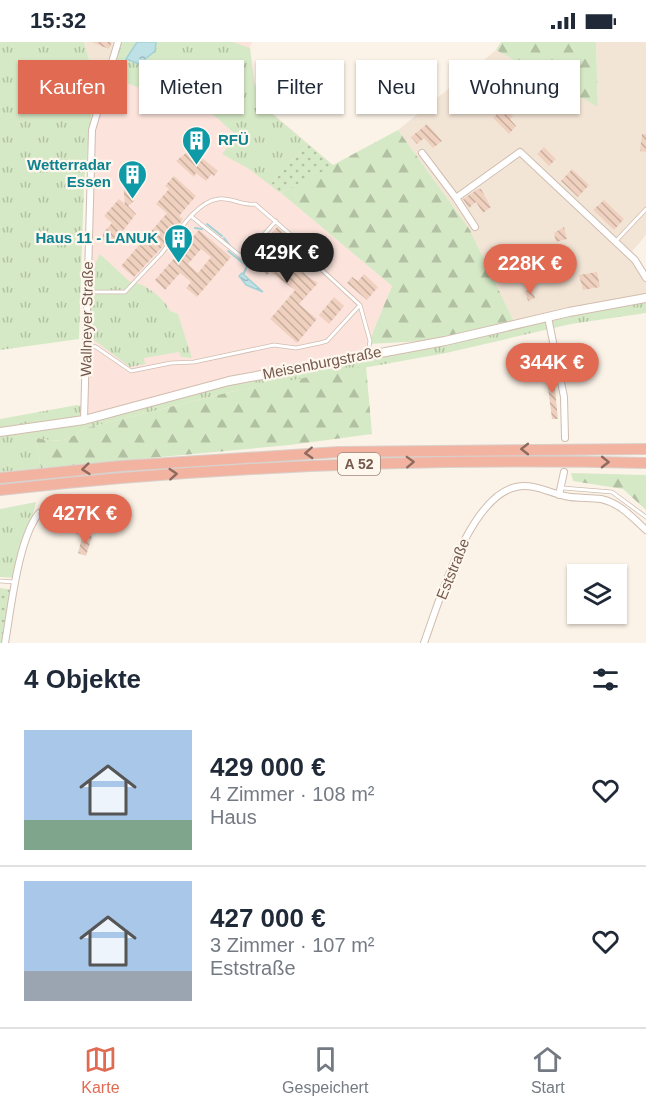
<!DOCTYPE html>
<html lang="de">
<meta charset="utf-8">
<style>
body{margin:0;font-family:Helvetica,sans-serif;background:#f6f6f7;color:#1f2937;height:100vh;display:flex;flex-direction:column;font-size:22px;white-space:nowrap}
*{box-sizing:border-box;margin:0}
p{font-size:20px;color:#747a83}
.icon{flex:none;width:33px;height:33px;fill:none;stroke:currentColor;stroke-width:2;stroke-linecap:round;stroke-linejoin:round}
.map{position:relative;height:601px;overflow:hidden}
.panel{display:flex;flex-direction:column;background:#fff;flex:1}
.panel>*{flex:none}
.top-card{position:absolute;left:18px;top:18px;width:610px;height:54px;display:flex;gap:12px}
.fabs{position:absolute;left:567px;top:522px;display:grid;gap:12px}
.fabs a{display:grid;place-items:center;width:60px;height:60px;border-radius:0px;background:#fff;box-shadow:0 2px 4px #0004;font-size:30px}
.price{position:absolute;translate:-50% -51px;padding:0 14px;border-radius:21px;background:#e16b52;color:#fff;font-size:20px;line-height:39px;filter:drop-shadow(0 2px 3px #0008)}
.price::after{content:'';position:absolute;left:50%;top:36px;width:18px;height:14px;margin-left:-9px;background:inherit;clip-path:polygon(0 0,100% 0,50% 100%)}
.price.on{background:#222;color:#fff}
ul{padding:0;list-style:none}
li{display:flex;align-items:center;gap:18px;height:150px;padding:0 24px}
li+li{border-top:2px solid #e0e1e3}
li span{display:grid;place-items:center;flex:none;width:168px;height:120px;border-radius:0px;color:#555}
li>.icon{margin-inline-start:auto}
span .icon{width:72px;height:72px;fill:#fffc;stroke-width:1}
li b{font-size:26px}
h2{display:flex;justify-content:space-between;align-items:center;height:72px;padding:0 24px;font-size:26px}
.tag{padding:0 21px;border-radius:0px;background:#fff;box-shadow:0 2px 4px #0004;font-size:21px;line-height:54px}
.tag.on{background:#e16b52;color:#fff}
.status{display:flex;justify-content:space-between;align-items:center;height:42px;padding:0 30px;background:#fff;direction:ltr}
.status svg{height:16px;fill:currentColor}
.tabs{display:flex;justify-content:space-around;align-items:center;height:84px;border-top:2px solid #e0e1e3;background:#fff;font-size:16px;color:#747a83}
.tabs a{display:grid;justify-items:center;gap:3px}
.tabs .on{color:#e16b52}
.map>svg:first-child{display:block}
.residential{fill:#f3e5d6}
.commercial{fill:#fce4dc}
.grass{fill:url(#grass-tufts)}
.forest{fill:url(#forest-firs)}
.garden{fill:url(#garden-dots)}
.water{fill:url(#water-ripples);stroke:#a3d1d7;stroke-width:1.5}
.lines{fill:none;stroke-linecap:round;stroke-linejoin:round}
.stream{stroke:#a3d1d7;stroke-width:2}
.building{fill:url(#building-back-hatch);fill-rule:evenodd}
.lane-casing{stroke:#d0bdb0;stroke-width:4.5}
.street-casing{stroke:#d0bdb0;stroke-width:8}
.secondary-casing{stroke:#d2bdae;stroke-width:10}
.highway-casing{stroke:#d8d1cd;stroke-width:12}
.lane{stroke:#fff;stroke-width:3}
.street{stroke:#fff;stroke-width:6}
.secondary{stroke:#fff;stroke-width:8}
.highway{stroke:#f3b3a1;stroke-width:10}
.oneway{stroke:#8e6b5d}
.labels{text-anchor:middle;stroke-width:4.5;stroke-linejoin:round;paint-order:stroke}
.shield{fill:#fef7ee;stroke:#9e887d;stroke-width:1.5}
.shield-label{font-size:14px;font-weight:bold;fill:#75594c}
.culture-label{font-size:15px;font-weight:bold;fill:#0d838f;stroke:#fef7ee;text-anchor:end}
.street-label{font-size:15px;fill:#75594c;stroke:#fef7ee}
</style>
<div class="status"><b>15:32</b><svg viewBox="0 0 49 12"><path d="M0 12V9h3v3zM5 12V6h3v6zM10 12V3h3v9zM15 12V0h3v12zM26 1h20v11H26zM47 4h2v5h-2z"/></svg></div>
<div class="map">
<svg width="646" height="601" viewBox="0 0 646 601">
<defs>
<pattern id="grass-tufts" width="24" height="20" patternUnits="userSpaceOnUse" patternTransform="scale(1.5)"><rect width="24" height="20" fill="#d6e9c6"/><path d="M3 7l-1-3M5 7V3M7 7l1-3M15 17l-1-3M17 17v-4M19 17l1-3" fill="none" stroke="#b2c0a3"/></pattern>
<pattern id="forest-firs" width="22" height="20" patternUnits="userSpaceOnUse" patternTransform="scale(1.5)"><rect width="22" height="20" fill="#d6e9c6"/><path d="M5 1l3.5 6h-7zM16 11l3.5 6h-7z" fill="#b2c0a3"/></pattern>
<pattern id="garden-dots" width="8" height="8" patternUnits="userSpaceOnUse" patternTransform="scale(1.5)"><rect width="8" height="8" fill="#d6e9c6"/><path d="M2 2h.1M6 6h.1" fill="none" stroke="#b2c0a3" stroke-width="1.8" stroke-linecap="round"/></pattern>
<pattern id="water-ripples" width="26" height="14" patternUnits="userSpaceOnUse" patternTransform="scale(1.5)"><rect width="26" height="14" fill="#bde1e5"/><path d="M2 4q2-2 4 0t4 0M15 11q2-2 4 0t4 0" fill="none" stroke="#9eb9bc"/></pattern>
<pattern id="building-back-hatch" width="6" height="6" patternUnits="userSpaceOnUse" patternTransform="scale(1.5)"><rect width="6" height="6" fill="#f0d1c0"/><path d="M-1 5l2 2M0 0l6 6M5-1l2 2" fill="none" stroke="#c7ad9e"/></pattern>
</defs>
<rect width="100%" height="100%" fill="#fcf3e8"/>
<!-- residential -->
<path class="residential" d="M 84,0 L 119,0 L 94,80 L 95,38 Z
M 596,0 L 646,0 L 646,193 L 630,212 L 646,235 L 646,255 L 515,282 L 470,188 L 398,88 L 496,8 L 598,64 Z"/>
<!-- commercial -->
<path class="commercial" d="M 120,0 L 252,0 L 250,6 L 255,41 L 264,64 L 334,124 L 281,151 L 392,244 L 368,302 L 366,315 L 87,374 L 89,119 L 92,88 Z"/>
<!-- grass -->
<path class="grass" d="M 0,0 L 84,0 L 95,38 L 84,141 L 79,297 L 0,308 Z
M 122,0 L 136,0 L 126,17 L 139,22 L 155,9 L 156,0 L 233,0 L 250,6 L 254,40 L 264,65 L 308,102 L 270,143 L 249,127 L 222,112 L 237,94 L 163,27 L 145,48 L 111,35 Z
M 100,212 L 130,240 C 144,240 165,257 170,269 L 178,272 L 192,316 L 181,315 L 179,310 L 144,316 L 145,322 L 130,325 L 90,295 L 89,233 Z
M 646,257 L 646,271 L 571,282 L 446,311 L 230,350 L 82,387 C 67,402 56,399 36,396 L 41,426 L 0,430 L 0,377 L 77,363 L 81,364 L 83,378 L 173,353 Z
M 36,460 L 17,536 L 0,535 L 0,467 Z"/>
<!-- forest -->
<path class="forest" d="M 501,0 L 596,0 L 598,65 L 496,8 Z
M 398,88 L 470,188 L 515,282 L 445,298 L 368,302 L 392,244 L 281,151 Z
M 366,324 L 372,392 L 290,403 L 41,426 L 36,396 C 55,399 67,402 82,387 L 230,350 Z
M 571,431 L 646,433 L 646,468 L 623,447 L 573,439 Z"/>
<!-- garden -->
<path class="garden" d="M 308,102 L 334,124 L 280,151 L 270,143 Z
M 0,546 L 14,548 L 5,601 L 0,601 Z"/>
<!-- water -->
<path class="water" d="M 137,0 L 156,0 L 155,9 L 139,22 L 126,17 Z
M 242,231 L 263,250 L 246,243 L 239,234 Z"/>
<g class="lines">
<!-- stream -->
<path class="stream" d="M 207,182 L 222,194
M 195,186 L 202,187
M 224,196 L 231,205
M 228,209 L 247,224 L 244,231"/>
</g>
<!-- building -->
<path class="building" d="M 91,0 L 112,0 L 109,7 Z
M 500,69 L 504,73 L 508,70 L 513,74 L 510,77 L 516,84 L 509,92 L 493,76 Z
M 427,82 L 442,99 L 433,106 L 424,96 L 417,102 L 411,95 Z
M 642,92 L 646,92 L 646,110 L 640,109 Z
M 544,105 L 556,117 L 549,124 L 537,112 Z
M 191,107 L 218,129 L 214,134 L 212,132 L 206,139 L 196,131 L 194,135 L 176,119 Z
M 572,127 L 589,143 L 578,155 L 561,139 Z
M 134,131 L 136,150 L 133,150 L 134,159 L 128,164 L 136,172 L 111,204 L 103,198 L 103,191 L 112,181 L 104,174 L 119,157 L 125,162 L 123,140 L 128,139 L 127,132 Z
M 174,134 L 196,154 L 179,174 L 183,177 L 164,203 L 134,235 L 121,224 L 167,171 L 156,162 L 169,147 L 165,144 Z
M 478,147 L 481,147 L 491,165 L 483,171 L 476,160 L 469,166 L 463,157 Z
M 604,158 L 624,177 L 614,188 L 593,168 Z
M 277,185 L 295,201 L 286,212 L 307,234 L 318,241 L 299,262 L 317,277 L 297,301 L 270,277 L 295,248 L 270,230 L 267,233 L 249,218 Z
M 564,185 L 567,197 L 556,200 L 554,191 Z
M 199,188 L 231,215 L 197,255 L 186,246 L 191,240 L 180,231 L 165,248 L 155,238 ZM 201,207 L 211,215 L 198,231 L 188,222 Z
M 597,230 L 600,245 L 583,248 L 579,233 Z
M 364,232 L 378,245 L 367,258 L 347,241 L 352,235 L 358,239 Z
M 532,247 L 535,256 L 528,259 L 525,249 Z
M 334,255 L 344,264 L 329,282 L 319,273 Z
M 546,329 L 553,329 L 558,377 L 552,377 Z
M 58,470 L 83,479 L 78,492 L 53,482 Z
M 83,492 L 92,494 L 86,514 L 78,511 Z"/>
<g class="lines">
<defs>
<path id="lane" d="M 192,175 L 243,216 L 276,179
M 616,199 L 646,167
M 88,250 L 125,250 L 160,213
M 360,263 L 370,299 L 368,310
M 87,303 L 96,305 L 131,329 L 171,321 L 194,320 L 274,303 L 296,306 L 320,301 L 327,299 L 360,263 L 309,216 L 298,199 L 255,162 C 242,164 231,155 218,157 C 195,160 175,195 161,212
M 563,446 L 612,450 L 646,475
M 0,539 L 14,540"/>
<path id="street" d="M 422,111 L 456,156
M 475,185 L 456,156 L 520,110 L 635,218 L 646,236
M 548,275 L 564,355 L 565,396
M 84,378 L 92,88 L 118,0
M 559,453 L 564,430
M 5,601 C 11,567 18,497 39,471
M 424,601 C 439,560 469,455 516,445 C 534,441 549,451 565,454 C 577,457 590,455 601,457 C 620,461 633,476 646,488"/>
<path id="secondary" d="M 0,390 L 84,378 L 229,339 L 445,299 L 569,270 L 646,256"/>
<path id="highway" d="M 0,436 L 121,424 L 338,410 L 646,407
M 0,448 C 215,424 430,416 646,421"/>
</defs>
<!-- lane casing -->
<use href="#lane" class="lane-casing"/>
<!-- street casing -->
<use href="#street" class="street-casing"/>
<!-- secondary casing -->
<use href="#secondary" class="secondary-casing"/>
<!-- highway casing -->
<use href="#highway" class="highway-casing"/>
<!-- lane -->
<use href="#lane" class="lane"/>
<!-- street -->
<use href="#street" class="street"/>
<!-- secondary -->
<use href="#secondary" class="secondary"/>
<!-- highway -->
<use href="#highway" class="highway"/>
</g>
<!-- one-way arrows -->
<defs><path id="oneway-chevron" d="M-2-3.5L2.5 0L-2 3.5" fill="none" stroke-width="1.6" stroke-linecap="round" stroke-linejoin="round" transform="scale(1.5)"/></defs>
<g class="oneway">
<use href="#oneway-chevron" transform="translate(525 407) rotate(180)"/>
<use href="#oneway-chevron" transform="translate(309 411) rotate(177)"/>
<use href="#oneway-chevron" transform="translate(410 420) rotate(-2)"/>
<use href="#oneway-chevron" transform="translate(605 420) rotate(1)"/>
<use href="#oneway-chevron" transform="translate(86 427) rotate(174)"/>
<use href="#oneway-chevron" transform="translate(173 432) rotate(-4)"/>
</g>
<!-- icons -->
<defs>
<symbol id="building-pin" viewBox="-11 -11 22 30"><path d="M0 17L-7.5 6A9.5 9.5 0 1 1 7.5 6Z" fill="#0f9aa8" stroke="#fef7ee"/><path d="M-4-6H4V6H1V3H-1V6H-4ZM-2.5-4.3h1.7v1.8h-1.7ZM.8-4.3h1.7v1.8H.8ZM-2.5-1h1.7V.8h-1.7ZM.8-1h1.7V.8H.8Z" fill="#fff"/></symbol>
</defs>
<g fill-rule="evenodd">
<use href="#building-pin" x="180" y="82" width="33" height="45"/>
<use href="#building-pin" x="116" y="116" width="33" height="45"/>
<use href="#building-pin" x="162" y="180" width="33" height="45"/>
</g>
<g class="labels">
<!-- shield labels -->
<rect class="shield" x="338" y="411" width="42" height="22" rx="4.5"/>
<g class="shield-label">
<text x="359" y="427">A 52</text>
</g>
<!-- culture labels -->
<g class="culture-label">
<text x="218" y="103" text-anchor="start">RFÜ</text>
<text x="111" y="128">Wetterradar<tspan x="111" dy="17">Essen</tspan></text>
<text x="158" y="201">Haus 11 - LANUK</text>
</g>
<!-- street labels -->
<g class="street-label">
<text transform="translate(87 277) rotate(-89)" y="5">Wallneyer Straße</text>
<text transform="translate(322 321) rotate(-11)" y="5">Meisenburgstraße</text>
<text transform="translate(453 527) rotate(-68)" y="5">Eststraße</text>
</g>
</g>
</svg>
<div class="fabs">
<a><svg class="icon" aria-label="layers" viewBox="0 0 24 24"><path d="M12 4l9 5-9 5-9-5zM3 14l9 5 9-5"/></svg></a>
</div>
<b class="price on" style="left:287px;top:242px">429K €</b>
<b class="price" style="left:530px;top:253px">228K €</b>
<b class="price" style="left:552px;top:352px">344K €</b>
<b class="price" style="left:85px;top:503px">427K €</b>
<div class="top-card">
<a class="tag on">Kaufen</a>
<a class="tag">Mieten</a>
<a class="tag">Filter</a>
<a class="tag">Neu</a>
<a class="tag">Wohnung</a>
</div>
</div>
<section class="panel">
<h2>4 Objekte<svg class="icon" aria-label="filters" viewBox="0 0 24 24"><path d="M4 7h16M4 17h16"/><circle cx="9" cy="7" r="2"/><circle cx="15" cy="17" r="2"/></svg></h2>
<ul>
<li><span style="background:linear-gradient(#a9c7e8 75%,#7fa58c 0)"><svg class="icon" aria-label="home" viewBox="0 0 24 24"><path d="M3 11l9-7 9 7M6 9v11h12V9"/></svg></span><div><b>429 000 €</b><p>4 Zimmer · 108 m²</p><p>Haus</p></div><svg class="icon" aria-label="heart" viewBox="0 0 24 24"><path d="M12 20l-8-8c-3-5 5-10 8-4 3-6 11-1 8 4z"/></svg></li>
<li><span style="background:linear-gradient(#a9c7e8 75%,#9aa5b1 0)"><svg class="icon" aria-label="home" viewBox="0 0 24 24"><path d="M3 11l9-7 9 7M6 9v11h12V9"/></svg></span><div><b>427 000 €</b><p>3 Zimmer · 107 m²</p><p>Eststraße</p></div><svg class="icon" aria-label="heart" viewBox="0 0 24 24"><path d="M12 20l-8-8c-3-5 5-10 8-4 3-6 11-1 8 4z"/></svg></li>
</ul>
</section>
<nav class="tabs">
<a class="on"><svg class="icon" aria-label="map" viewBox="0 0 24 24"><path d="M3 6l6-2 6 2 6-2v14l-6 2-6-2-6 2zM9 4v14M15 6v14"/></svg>Karte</a>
<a><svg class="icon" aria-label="saved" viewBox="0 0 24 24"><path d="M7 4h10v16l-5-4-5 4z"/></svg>Gespeichert</a>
<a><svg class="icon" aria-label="home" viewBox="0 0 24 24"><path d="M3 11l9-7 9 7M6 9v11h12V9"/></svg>Start</a>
</nav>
